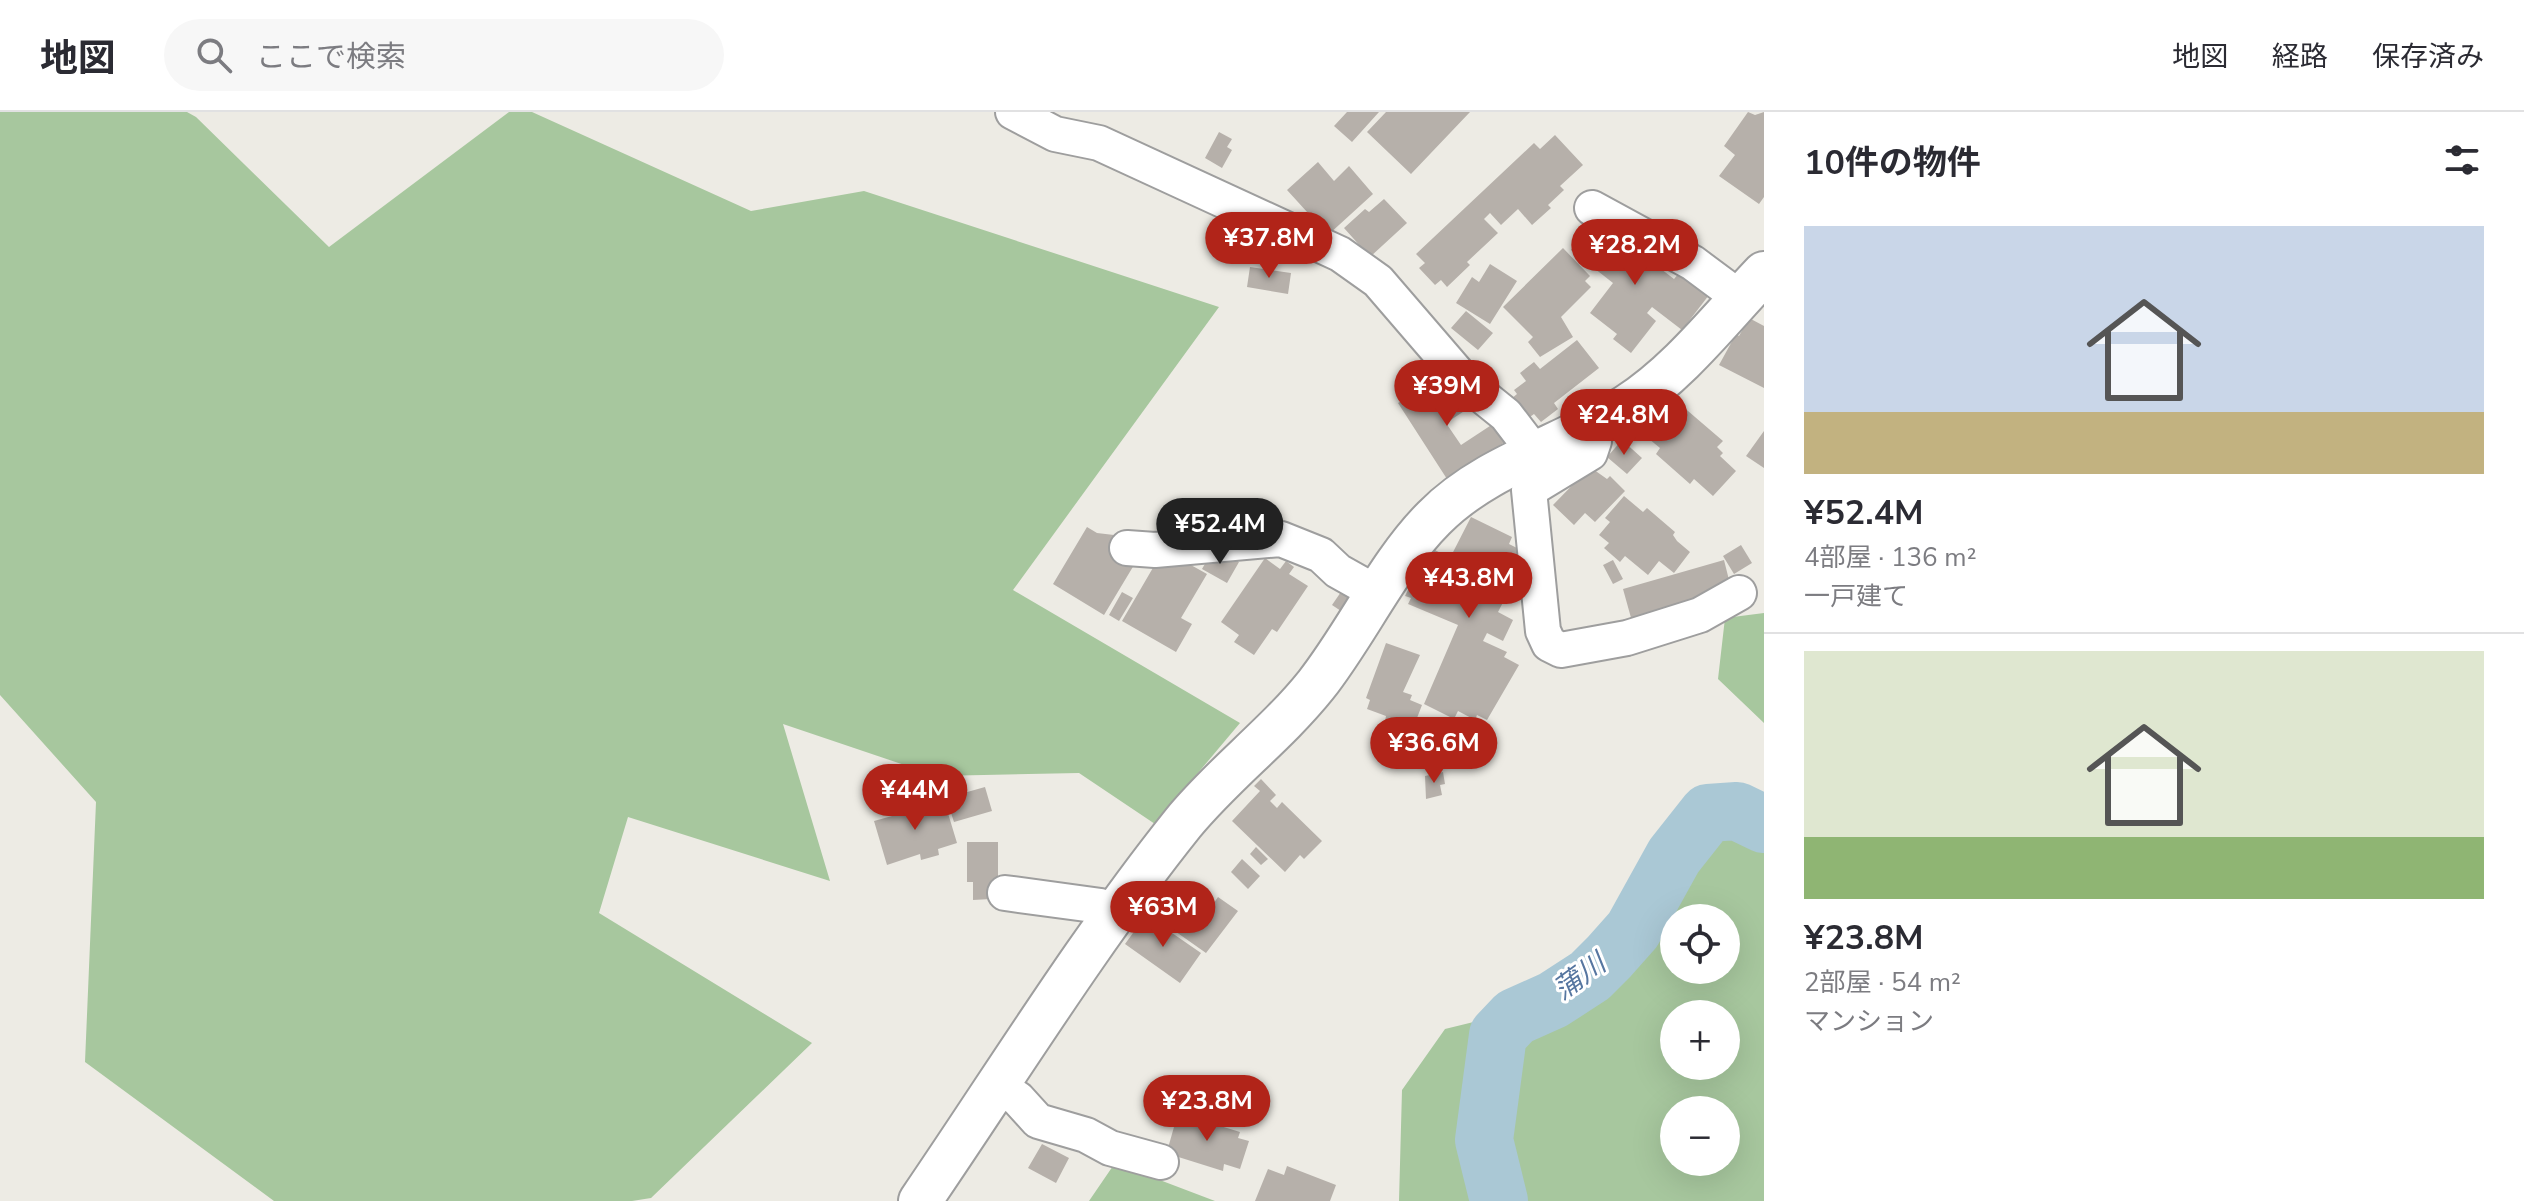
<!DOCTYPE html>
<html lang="ja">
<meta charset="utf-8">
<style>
body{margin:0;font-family:"Nunito Sans","Noto Sans JP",sans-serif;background:#f7f7f7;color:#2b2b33;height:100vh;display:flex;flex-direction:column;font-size:30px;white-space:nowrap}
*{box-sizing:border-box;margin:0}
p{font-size:26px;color:#7c7c81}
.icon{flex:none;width:44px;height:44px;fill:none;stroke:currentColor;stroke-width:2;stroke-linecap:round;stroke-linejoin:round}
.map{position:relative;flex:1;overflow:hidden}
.sheet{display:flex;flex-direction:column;background:#fff;width:760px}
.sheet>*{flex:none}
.buttons{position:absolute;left:1660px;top:792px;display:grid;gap:16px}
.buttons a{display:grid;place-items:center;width:80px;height:80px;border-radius:50%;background:#fff;box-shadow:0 8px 32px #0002;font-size:40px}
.price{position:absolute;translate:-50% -68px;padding:0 18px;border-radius:28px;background:#b12419;color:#fff;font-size:26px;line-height:52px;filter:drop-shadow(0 2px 4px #0008)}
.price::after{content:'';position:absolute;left:50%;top:48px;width:24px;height:18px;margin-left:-12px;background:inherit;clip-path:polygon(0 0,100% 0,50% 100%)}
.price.on{background:#222;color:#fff}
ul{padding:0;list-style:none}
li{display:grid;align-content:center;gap:16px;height:424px;padding:0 40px}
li+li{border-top:2px solid #e1e1e2}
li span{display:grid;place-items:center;height:248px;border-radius:0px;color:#555}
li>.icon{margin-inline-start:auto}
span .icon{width:144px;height:144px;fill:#fffc;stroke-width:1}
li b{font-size:34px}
h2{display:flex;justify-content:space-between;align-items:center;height:96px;padding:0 40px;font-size:34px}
header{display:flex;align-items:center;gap:48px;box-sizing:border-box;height:112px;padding:0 40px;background:#fff;border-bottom:2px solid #e1e1e2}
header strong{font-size:38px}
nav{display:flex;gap:44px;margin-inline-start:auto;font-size:28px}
.search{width:560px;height:72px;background:#f7f7f7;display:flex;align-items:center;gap:20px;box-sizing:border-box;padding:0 28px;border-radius:44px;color:#7c7c81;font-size:30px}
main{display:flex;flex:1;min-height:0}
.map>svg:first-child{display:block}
.forest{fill:#a7c79e;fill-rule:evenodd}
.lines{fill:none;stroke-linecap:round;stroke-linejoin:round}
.river{stroke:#aac8d5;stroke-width:58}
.building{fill:#b6b0aa}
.minor-casing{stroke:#9e9e9e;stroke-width:38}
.tertiary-casing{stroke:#9e9e9e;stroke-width:46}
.minor{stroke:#fff;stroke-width:34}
.tertiary{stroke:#fff;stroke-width:42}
.labels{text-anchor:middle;stroke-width:6;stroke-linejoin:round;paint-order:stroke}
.water-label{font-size:28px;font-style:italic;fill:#5676a0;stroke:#fff}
</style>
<header>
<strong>地図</strong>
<div class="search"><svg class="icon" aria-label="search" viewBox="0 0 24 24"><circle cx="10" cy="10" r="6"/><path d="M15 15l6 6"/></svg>ここで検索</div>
<nav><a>地図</a><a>経路</a><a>保存済み</a></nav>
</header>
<main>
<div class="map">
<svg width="1764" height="1089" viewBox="0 0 1764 1089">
<rect width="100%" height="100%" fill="#edebe4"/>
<!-- forest -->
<path class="forest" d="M 0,0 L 187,0 L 196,5 L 329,135 L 509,0 L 532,0 L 751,99 L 864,79 L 1219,195 L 1013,478 L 1240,611 L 1155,712 L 1079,661 L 937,664 L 783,612 L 830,769 L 628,705 L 599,801 L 812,931 L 651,1086 L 632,1089 L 274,1089 L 85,950 L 96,690 L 0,583 Z
M 1764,501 L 1764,611 L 1718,567 L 1725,506 Z
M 1764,701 L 1764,1089 L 1399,1089 L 1402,978 L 1445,917 L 1543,893 L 1603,813 L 1684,717 ZM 1726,806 L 1726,858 L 1674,858 L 1674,806 ZM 1726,902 L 1726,954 L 1674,954 L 1674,902 ZM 1726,998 L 1726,1050 L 1674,1050 L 1674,998 Z
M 1115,1051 L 1215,1089 L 1089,1089 Z"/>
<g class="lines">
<!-- river -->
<path class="river" d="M 1499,1089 L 1484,1028 L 1498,923 L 1515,905 L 1553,888 L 1590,864 L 1609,845 L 1633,818 L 1674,744 L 1708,701 L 1737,699 L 1764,712"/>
</g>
<!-- building -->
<path class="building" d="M 1347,0 L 1379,0 L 1352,30 L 1334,14 Z
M 1386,0 L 1470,0 L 1411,62 L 1367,20 Z
M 1748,0 L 1755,3 L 1764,0 L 1764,85 L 1759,92 L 1719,64 L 1735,43 L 1724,34 Z
M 1219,20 L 1232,27 L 1227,35 L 1232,38 L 1222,56 L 1205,46 Z
M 1555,23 L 1583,53 L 1560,74 L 1564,78 L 1548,93 L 1551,96 L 1532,113 L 1518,97 L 1501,113 L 1490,101 L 1484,107 L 1498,121 L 1467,150 L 1470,153 L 1447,175 L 1441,168 L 1435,173 L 1419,156 L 1425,151 L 1416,142 L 1534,31 L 1540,37 Z
M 1318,50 L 1334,69 L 1349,54 L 1373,82 L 1328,123 L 1287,78 Z
M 1384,87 L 1407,111 L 1370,145 L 1344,116 L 1365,97 L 1369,100 Z
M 1595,106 L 1674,167 L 1680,160 L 1709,183 L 1682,218 L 1652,195 L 1647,201 L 1656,209 L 1631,241 L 1613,227 L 1617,222 L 1590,201 L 1613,171 L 1571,138 Z
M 1563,136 L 1590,164 L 1585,169 L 1591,175 L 1561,205 L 1573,225 L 1540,245 L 1528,230 L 1533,225 L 1503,195 Z
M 1490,152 L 1517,169 L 1490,212 L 1456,191 L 1472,165 L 1479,170 Z
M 1250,155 L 1291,161 L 1288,182 L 1247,175 Z
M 1466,199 L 1493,221 L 1478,238 L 1451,216 Z
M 1749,206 L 1764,214 L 1764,276 L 1719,253 L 1736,222 L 1739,224 Z
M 1577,228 L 1599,256 L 1554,291 L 1558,297 L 1541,310 L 1534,302 L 1527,307 L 1511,287 L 1517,282 L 1514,278 L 1526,269 L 1520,261 L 1534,250 L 1540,257 Z
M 1419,270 L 1421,274 L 1428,270 L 1435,281 L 1447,273 L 1472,294 L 1446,311 L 1461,333 L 1496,310 L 1508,328 L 1447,367 L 1398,291 L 1408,285 L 1404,280 Z
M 1674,287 L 1723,329 L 1717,335 L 1723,341 L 1720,344 L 1736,359 L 1713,384 L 1694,367 L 1690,372 L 1656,342 L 1660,336 L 1643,322 Z
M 1764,319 L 1764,356 L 1746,344 Z
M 1622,328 L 1642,346 L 1627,362 L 1607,345 Z
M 1590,355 L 1607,367 L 1610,364 L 1625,379 L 1595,410 L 1585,401 L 1574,413 L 1553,393 Z
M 1624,384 L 1643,400 L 1647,396 L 1675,420 L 1673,423 L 1677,429 L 1690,440 L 1674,461 L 1659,449 L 1648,463 L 1625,444 L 1620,450 L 1604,436 L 1609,431 L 1599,423 L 1610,410 L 1605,406 Z
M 1471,405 L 1512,425 L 1509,432 L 1521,438 L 1509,462 L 1494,454 L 1490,462 L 1512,473 L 1498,500 L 1513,508 L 1503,529 L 1487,521 L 1483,529 L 1507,540 L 1504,545 L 1519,553 L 1487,608 L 1477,603 L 1475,608 L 1458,599 L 1454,607 L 1424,592 L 1458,513 L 1408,492 L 1411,486 L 1405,484 L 1423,448 L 1427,450 L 1433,437 L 1450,446 Z
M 1087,415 L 1097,421 L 1114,423 L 1109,431 L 1137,448 L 1104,503 L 1053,472 Z
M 1741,433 L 1752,451 L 1734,462 L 1723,444 Z
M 1214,436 L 1239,450 L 1227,471 L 1202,457 Z
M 1161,442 L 1173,443 L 1207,462 L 1181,506 L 1192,512 L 1176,540 L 1122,509 Z
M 1265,446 L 1280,457 L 1286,449 L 1294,455 L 1289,462 L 1308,474 L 1277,520 L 1272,517 L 1254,543 L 1234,530 L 1239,523 L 1221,510 Z
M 1613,448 L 1623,467 L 1613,472 L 1603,453 Z
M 1724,448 L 1730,472 L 1633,513 L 1623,477 Z
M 1343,477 L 1352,483 L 1341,499 L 1332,493 Z
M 1122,480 L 1133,486 L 1119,509 L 1109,503 Z
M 1386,531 L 1420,543 L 1403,580 L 1412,583 L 1410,588 L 1422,593 L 1412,619 L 1385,609 L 1386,604 L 1367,597 L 1370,588 L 1366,586 Z
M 1443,660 L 1445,672 L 1440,673 L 1442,683 L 1426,687 L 1425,664 Z
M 1261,667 L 1276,683 L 1270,689 L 1277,696 L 1282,690 L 1322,729 L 1304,747 L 1300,743 L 1285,760 L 1232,709 L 1260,679 L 1254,674 Z
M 985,675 L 992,699 L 954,710 L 946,686 Z
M 944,688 L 957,731 L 938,737 L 939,743 L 921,748 L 920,742 L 887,753 L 874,709 L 892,704 L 890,694 L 908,689 L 911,698 Z
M 967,730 L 998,730 L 998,774 L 991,787 L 973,788 L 973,770 L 967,770 Z
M 1256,735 L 1268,747 L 1261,753 L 1250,742 Z
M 1242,747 L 1260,764 L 1248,777 L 1231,760 Z
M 1218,785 L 1238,799 L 1206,841 L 1162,810 L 1171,797 L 1176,801 L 1180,795 L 1201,810 Z
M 1146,803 L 1201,841 L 1180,871 L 1125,832 Z
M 1178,1001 L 1240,1020 L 1238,1026 L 1249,1029 L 1240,1057 L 1224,1052 L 1223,1059 L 1172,1043 L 1173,1037 L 1168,1036 Z
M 1042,1032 L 1069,1046 L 1056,1071 L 1028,1056 Z
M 1287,1054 L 1336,1073 L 1330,1089 L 1255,1089 L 1268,1057 L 1284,1063 Z"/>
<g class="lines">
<defs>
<path id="minor" d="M 1013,0 L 1055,22 L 1099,31 L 1340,142 L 1378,169 L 1465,270 L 1506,303 L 1535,341
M 1592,96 L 1693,151 L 1740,186
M 1588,315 L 1594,329 L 1590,341 L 1529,378 L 1543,519 L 1549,532 L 1561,538 L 1627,526 L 1700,503 L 1739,481
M 1127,436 L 1155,438 L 1281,427 L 1321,443 L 1338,459 L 1379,482
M 1005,781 L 1101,794 L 1115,803
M 999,974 L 1018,987 L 1038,1009 L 1086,1023 L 1110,1036 L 1161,1050"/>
<path id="tertiary" d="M 920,1089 C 1006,963 1087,831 1183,711 C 1224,661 1276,623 1316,573 C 1357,521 1388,452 1434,406 C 1487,352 1565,334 1627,294 C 1680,260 1721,206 1764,161"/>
</defs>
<!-- minor casing -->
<use href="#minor" class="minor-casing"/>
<!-- tertiary casing -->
<use href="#tertiary" class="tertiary-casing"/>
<!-- minor -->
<use href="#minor" class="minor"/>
<!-- tertiary -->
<use href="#tertiary" class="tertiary"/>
</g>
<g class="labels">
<!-- water labels -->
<g class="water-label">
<text transform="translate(1579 864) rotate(-36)" y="10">蒲川</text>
</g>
</g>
</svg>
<div class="buttons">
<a><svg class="icon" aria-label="locate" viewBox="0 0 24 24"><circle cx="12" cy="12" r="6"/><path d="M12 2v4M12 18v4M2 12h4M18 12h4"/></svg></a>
<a>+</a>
<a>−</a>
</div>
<b class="price" style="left:1269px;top:168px">¥37.8M</b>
<b class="price" style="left:1635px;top:175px">¥28.2M</b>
<b class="price" style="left:1447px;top:316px">¥39M</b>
<b class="price" style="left:1624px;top:345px">¥24.8M</b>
<b class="price on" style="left:1220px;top:454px">¥52.4M</b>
<b class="price" style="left:1469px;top:508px">¥43.8M</b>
<b class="price" style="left:1434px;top:673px">¥36.6M</b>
<b class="price" style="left:915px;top:720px">¥44M</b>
<b class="price" style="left:1163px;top:837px">¥63M</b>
<b class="price" style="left:1207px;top:1031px">¥23.8M</b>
</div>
<section class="sheet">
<h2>10件の物件<svg class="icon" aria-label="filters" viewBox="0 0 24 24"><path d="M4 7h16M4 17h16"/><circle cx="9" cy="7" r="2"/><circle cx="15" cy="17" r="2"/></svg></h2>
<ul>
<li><span style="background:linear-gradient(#c9d6e8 75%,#c2b280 0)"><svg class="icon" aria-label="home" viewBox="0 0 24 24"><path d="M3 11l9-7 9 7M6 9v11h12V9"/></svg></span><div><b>¥52.4M</b><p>4部屋 · 136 m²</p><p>一戸建て</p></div></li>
<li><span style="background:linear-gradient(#dfe7d0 75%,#8fb573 0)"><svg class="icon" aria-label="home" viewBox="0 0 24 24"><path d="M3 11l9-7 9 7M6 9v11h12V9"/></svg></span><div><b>¥23.8M</b><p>2部屋 · 54 m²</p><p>マンション</p></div></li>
</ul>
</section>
</main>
